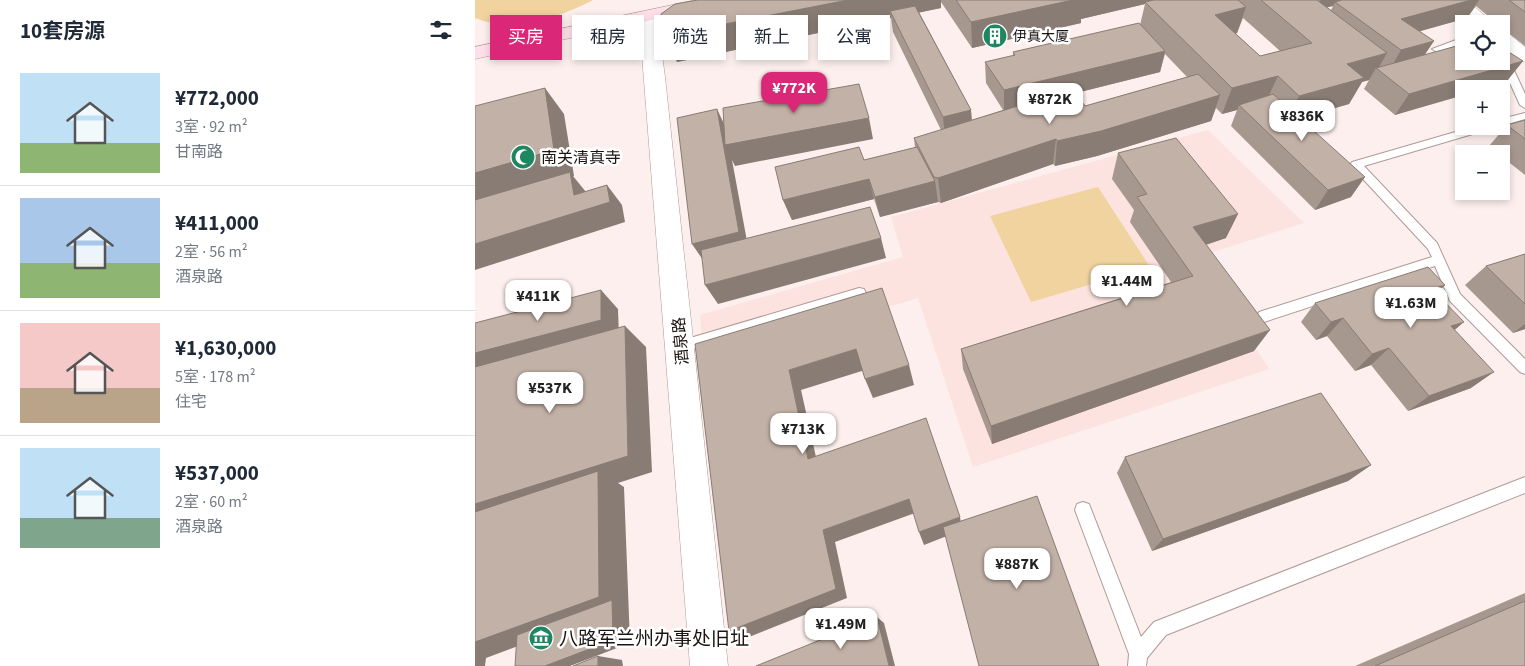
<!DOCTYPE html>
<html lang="zh">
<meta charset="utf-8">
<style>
body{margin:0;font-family:"Source Sans 3","Noto Sans SC",sans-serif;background:#f6f6f7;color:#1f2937;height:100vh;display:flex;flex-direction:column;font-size:19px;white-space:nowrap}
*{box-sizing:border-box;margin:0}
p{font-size:16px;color:#747a83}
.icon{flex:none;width:28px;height:28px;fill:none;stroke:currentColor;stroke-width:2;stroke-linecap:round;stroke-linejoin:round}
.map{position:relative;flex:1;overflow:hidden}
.side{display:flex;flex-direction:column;background:#fff;width:475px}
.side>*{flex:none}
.banner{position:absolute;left:15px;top:15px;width:475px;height:45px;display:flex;gap:10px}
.buttons{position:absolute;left:980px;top:15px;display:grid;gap:10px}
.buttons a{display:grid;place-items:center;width:55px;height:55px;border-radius:0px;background:#fff;box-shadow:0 2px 8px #0003;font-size:25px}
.price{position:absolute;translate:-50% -42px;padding:0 11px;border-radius:10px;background:#fff;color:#222;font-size:16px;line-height:32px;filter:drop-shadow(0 1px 2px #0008)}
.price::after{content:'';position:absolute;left:50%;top:30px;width:15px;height:11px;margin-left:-8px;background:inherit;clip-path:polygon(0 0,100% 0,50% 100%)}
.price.current{background:#db2777;color:#fff}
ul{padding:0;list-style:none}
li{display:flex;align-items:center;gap:15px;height:125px;padding:0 20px}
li+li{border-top:1px solid #e0e1e3}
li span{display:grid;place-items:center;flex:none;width:140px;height:100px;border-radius:0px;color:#555}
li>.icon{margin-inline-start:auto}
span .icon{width:60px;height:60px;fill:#fffc;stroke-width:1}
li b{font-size:21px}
h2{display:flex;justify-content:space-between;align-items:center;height:60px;padding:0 20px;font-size:21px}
.chip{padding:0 18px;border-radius:0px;background:#fff;box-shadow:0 2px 8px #0003;font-size:18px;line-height:45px}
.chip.current{background:#db2777;color:#fff}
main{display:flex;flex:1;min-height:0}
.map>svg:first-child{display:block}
.built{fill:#fce3df}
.green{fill:#f0d39f}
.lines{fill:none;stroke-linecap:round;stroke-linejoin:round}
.lane-casing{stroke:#af9a97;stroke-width:2}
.street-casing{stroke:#af9a97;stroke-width:1}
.secondary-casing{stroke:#af9a97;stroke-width:1}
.lane{fill:#fff;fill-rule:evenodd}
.street{fill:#fff;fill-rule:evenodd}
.secondary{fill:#ffe0e9;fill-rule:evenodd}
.wall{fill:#a7988f;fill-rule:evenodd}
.shaded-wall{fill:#887c74}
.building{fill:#c2b1a6;stroke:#887c74}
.labels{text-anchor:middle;stroke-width:5;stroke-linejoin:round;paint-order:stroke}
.far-poi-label{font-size:14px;fill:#1b1413;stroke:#fff;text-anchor:start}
.poi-label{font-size:16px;fill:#1b1413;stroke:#fff;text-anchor:start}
.street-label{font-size:16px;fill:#1b1413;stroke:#fff}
.near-poi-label{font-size:19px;fill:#1b1413;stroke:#fff;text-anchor:start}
</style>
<main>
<section class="side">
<h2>10套房源<svg class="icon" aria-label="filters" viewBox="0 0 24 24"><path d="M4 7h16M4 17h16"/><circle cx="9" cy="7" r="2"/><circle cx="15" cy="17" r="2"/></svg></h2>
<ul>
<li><span style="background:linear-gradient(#bfe0f5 70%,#8fb573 0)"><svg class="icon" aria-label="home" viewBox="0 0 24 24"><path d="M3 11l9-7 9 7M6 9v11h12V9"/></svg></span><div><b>¥772,000</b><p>3室 · 92 m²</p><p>甘南路</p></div></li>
<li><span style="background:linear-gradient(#a9c7e8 65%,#8fb573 0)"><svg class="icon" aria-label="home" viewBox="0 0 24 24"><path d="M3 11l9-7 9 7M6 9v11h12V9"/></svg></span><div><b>¥411,000</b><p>2室 · 56 m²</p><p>酒泉路</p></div></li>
<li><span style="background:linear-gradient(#f6c9c9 65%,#b9a48a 0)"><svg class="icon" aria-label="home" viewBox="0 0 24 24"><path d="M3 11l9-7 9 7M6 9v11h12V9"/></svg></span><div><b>¥1,630,000</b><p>5室 · 178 m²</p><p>住宅</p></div></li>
<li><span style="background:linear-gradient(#bfe0f5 70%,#7fa58c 0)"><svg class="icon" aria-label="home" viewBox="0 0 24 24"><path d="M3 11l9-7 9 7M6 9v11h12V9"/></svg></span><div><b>¥537,000</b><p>2室 · 60 m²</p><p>酒泉路</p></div></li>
</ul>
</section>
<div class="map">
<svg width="1050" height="666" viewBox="0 0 1050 666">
<rect width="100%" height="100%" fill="#fcefed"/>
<!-- built -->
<path class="built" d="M 733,130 L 829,223 L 722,257 L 794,369 L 498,467 L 443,298 L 229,363 L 225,315 L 428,257 L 416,217 Z"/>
<!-- green -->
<path class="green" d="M 0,0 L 118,0 C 83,18 38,34 0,18 Z
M 623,187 L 675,267 L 556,302 L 515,216 Z"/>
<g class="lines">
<defs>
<path id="lane" d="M 989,37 L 989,43 L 962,52 L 957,49 Z
M 1026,50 L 1031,53 L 1050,94 L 1050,108 L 1045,105 L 1025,61 Z
M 1050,113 L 1050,119 L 1026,126 L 1026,119 Z
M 1001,126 L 1019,126 L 1018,128 L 889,166 L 962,243 L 985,294 L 1050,359 L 1050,374 L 1045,372 L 975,301 L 960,266 L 789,322 L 784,320 L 782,316 L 784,312 L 957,257 L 953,249 L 875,165 L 877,162 Z
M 384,288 L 389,289 L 391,293 L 389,297 L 205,353 L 200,351 L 198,347 L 200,343 L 205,341 Z
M 1050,477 L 1050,493 L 691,635 L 672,658 L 671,666 L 653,666 L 654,654 L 600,510 L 602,504 L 608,502 L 614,504 L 666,637 L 679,622 Z"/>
<path id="street" d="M 972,0 L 992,0 L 1019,24 L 999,24 Z
M 173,12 L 179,13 L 182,17 L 190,77 L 253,666 L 215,666 L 164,17 L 167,13 Z
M 1026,32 L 1033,33 L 1050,47 L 1050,62 L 1043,60 L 1026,46 Z"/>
<path id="secondary" d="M 221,0 L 254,0 L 251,4 L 245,5 L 0,59 L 0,47 Z"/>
</defs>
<!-- lane casing -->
<use href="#lane" class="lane-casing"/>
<!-- street casing -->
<use href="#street" class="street-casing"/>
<!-- secondary casing -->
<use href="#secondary" class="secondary-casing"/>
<!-- lane -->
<use href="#lane" class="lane"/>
<!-- street -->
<use href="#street" class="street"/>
<!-- secondary -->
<use href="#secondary" class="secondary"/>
</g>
<!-- wall -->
<path class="wall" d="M 223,0 L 466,0 L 466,8 L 444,12 L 496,110 L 497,120 L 528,110 L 511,83 L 510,62 L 538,56 L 538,52 L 665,25 L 670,4 L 606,19 L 606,23 L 497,48 L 466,2 L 466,0 L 1050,0 L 1050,46 L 1026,27 L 1026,24 L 1023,24 L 1001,6 L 992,18 L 944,31 L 950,55 L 1048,61 L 1031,82 L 1010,89 L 989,89 L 920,115 L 889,89 L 894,80 L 887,82 L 874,104 L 825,118 L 876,197 L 840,210 L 756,126 L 762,110 L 747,114 L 741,108 L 736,121 L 622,156 L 580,166 L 578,164 L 466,203 L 463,202 L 405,217 L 399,199 L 317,220 L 308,200 L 389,160 L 440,148 L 439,138 L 466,130 L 418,32 L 416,18 L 202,62 ZM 858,6 L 856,10 L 852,7 ZM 768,18 L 805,51 L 785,56 L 761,34 L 762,33 ZM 690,54 L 712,77 L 610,106 L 566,109 L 561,103 L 685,72 Z
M 1050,120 L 1050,175 L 1026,156 L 1026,154 L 1024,154 L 1014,146 L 1032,125 Z
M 643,153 L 751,238 L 731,245 L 779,351 L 517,444 L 488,369 L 486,349 L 696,282 L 655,222 L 659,210 L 637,179 Z
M 1050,254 L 1050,329 L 1038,333 L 990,285 L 1011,266 Z
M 970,285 L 961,293 L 980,330 L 996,388 L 933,411 L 896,365 L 880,371 L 852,336 L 841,340 L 826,322 L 840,303 Z
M 650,457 L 896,465 L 873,481 L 677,551 L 642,473 Z
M 1050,593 L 1050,666 L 880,666 Z"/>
<!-- shaded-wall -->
<path class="shaded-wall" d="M 373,0 L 466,0 L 466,8 L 419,18 L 415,11 L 416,18 L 202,62 L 189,36 Z
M 598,0 L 689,0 L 670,2 L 670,4 L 606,19 L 606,23 L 497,48 L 496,22 Z
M 845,0 L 881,0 L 860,2 L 858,6 L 841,10 Z
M 996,0 L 1004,0 L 992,18 L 914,40 L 926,19 Z
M 771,7 L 762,33 L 732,41 L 740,15 Z
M 959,41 L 945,62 L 914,71 L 926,50 Z
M 690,51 L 685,72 L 529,111 L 529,90 Z
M 912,53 L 903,69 L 901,68 L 894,80 L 887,82 L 874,104 L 811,122 L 824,96 L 872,64 Z
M 1048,61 L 1031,82 L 1010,89 L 989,89 L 989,95 L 920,115 L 934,94 Z
M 803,76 L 791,102 L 764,105 L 762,110 L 747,114 L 757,88 Z
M 70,88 L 89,114 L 99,176 L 98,176 L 111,192 L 132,185 L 147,205 L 150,222 L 0,270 L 0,173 Z
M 745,95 L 736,121 L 622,156 L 580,166 L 582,141 Z
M 242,109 L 252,130 L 394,118 L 398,139 L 260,166 L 257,160 L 274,252 L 230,263 L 217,244 Z
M 496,110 L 497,131 L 470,138 L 468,117 Z
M 581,139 L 578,164 L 466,203 L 463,178 Z
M 890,177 L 876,197 L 840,210 L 853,190 Z
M 394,179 L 399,199 L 317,220 L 308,200 Z
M 460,181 L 463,202 L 405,217 L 400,197 Z
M 763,214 L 751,238 L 708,252 L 718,227 Z
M 406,238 L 411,258 L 243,304 L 230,285 Z
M 970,285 L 951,303 L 957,289 Z
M 126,290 L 143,309 L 144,337 L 0,377 L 0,353 Z
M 868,318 L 852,336 L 841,340 L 856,322 Z
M 989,322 L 968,340 L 976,326 Z
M 1050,324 L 1050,329 L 1038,333 Z
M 150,326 L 171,347 L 177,472 L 143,483 L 149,487 L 155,643 L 95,666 L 70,666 L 137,611 L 11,658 L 10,666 L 0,666 L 0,504 Z
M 795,330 L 779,351 L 517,444 L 516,426 Z
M 914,348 L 896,365 L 880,371 L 897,354 Z
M 381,349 L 390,370 L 326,390 L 345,475 L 333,459 L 314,370 Z
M 434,365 L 439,385 L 398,398 L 390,379 Z
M 1019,372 L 996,388 L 933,411 L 954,396 Z
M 896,465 L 873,481 L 677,551 L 688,539 Z
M 434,499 L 440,513 L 360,542 L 372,598 L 274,637 L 254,631 L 348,530 Z
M 485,517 L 487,530 L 449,545 L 444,532 Z
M 402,617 L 409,623 L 420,666 L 414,666 Z
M 123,656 L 147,660 L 148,666 L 123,666 Z"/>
<!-- building -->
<path class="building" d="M 223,0 L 373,0 L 189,36 L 186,14 L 200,4 Z
M 481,0 L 598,0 L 496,22 Z
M 679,0 L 763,0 L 771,7 L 740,15 L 785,56 L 837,43 L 786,0 L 842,0 L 912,53 L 872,64 L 889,78 L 824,96 L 803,76 L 757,88 L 670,2 Z
M 867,0 L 996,0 L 926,19 L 959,41 L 926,50 L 860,2 Z
M 1034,0 L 1050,0 L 1050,12 Z
M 440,6 L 496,110 L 468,117 L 415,11 Z
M 664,23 L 690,51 L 529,90 L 510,62 L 540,55 L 538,52 Z
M 989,44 L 989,61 L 1026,61 L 1026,47 L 1048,61 L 934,94 L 901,68 Z
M 723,74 L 745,95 L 626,131 L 582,141 L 581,139 L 463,178 L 459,177 L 439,138 L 559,101 L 566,109 L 605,99 L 610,106 Z
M 384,84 L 394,118 L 250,145 L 248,108 Z
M 70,88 L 79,150 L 0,173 L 0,106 Z
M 798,94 L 890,177 L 853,190 L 764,105 Z
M 242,109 L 264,232 L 217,244 L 202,118 Z
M 1050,120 L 1050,139 L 1032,125 Z
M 701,138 L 763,214 L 718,227 L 795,330 L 516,426 L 486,349 L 718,276 L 662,197 L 672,194 L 643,153 Z
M 384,147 L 389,160 L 442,147 L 460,181 L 400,197 L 394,179 L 308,200 L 300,167 Z
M 95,172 L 99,195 L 132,185 L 135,202 L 0,244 L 0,200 Z
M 395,207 L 406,238 L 230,285 L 226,250 Z
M 1050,254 L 1050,304 L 1011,266 Z
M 953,267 L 970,285 L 957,289 L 989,322 L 976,326 L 1019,372 L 954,396 L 914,348 L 897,354 L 868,318 L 856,322 L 840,303 Z
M 407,288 L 434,365 L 390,379 L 381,349 L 314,370 L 333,459 L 451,418 L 485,517 L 444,532 L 434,499 L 348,530 L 361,589 L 254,631 L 220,344 Z
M 126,290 L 126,320 L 0,353 L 0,323 Z
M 150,326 L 153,456 L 0,504 L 0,367 Z
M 846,393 L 896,465 L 688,539 L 650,457 Z
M 123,471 L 124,597 L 0,642 L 0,512 Z
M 562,496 L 624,666 L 504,666 L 468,527 Z
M 137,600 L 138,640 L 70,666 L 40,666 L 42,635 Z
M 1050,601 L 1050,666 L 900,666 Z
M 402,617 L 414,666 L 281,666 Z
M 123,656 L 123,666 L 98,666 Z"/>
<!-- icons -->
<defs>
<symbol id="building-disc" viewBox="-11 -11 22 22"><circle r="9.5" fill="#1e8661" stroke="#fff"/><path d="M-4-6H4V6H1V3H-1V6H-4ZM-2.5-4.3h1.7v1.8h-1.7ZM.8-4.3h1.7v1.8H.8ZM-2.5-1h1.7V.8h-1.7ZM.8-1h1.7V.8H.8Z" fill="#fff"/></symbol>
<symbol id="mosque-disc" viewBox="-11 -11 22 22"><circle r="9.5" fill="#1e8661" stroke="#fff"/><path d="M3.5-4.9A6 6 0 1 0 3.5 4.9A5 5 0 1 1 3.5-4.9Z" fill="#fff"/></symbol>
<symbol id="museum-disc" viewBox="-11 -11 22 22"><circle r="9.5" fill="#1e8661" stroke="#fff"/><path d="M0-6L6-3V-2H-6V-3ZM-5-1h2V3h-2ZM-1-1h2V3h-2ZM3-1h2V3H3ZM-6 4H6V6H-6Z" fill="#fff"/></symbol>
</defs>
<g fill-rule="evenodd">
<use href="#building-disc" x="506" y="22" width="28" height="28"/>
<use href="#mosque-disc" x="34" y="143" width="28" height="28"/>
<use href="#museum-disc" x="52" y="624" width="28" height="28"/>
</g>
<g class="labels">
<!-- far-poi labels -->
<g class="far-poi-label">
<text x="538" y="41">伊真大厦</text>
</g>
<!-- poi labels -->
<g class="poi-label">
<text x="66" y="163">南关清真寺</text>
</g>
<!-- street labels -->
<g class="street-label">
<text transform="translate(205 341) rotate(-95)" y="6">酒泉路</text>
</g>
<!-- near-poi labels -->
<g class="near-poi-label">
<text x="84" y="645">八路军兰州办事处旧址</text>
</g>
</g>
</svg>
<div class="buttons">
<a><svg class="icon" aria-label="locate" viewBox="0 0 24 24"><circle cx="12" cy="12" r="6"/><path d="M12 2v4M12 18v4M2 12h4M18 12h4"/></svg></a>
<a>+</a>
<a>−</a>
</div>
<b class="price current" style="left:319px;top:114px">¥772K</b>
<b class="price" style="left:575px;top:125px">¥872K</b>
<b class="price" style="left:827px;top:142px">¥836K</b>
<b class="price" style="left:652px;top:307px">¥1.44M</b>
<b class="price" style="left:63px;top:322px">¥411K</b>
<b class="price" style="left:936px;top:329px">¥1.63M</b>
<b class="price" style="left:75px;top:414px">¥537K</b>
<b class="price" style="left:328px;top:455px">¥713K</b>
<b class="price" style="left:542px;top:590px">¥887K</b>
<b class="price" style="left:366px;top:650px">¥1.49M</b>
<div class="banner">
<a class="chip current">买房</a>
<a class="chip">租房</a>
<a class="chip">筛选</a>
<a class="chip">新上</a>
<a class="chip">公寓</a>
</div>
</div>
</main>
